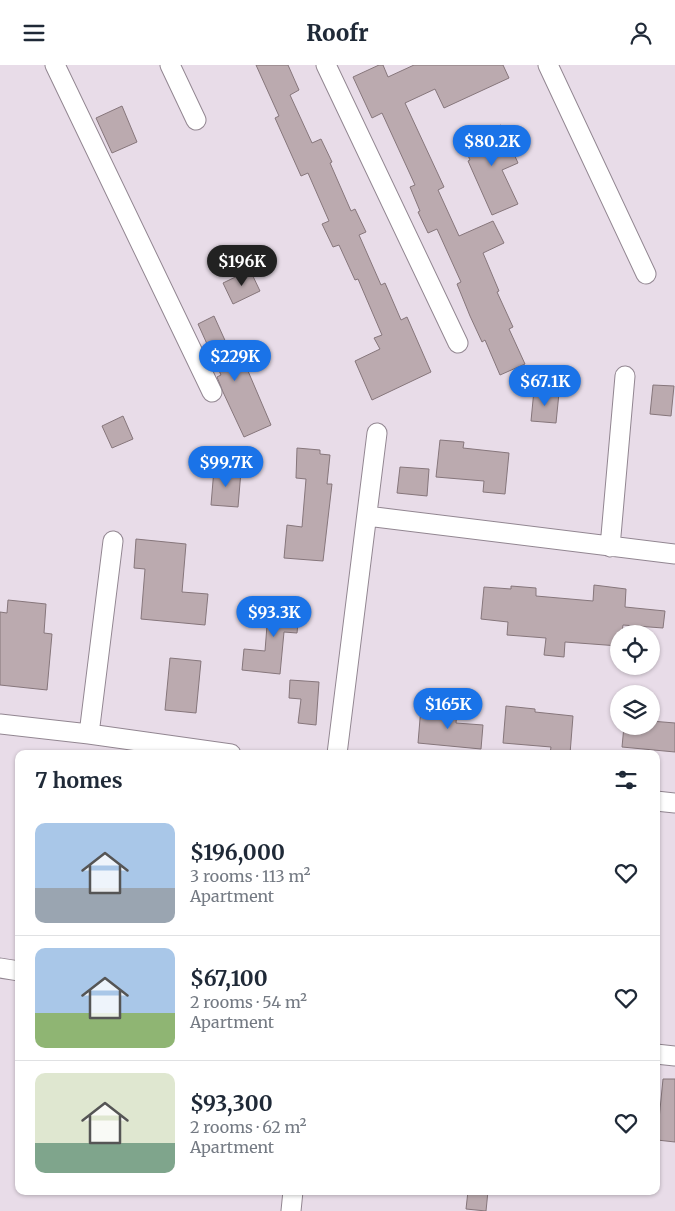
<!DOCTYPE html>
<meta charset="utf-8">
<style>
body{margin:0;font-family:Merriweather,serif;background:#f2f2f3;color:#1f2937;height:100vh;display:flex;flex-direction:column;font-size:19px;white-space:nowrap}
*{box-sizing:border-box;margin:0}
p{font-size:16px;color:#747a83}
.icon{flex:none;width:28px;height:28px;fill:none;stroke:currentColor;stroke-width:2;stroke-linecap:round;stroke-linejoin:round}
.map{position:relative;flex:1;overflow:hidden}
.drawer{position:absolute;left:15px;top:685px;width:645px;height:445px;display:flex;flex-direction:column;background:#fff;border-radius:10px;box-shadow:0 1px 4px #0004}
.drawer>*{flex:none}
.controls{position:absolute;left:610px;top:560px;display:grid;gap:10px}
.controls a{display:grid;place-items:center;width:50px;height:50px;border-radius:50%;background:#fff;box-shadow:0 1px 4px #0004;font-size:25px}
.price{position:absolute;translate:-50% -42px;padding:0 11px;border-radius:18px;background:#1a73e8;color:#fff;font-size:16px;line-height:32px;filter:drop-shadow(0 1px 2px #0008)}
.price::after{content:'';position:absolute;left:50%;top:30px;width:15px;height:11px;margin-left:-8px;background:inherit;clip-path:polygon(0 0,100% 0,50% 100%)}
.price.current{background:#222;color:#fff}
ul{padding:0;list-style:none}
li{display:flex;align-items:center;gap:15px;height:125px;padding:0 20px}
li+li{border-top:1px solid #e0e1e3}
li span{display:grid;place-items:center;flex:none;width:140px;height:100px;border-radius:10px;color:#555}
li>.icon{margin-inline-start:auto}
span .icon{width:60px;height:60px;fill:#fffc;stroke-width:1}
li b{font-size:21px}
h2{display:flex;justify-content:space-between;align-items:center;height:60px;padding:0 20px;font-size:21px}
header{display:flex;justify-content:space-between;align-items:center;height:65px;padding:0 20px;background:#fff;font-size:22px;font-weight:800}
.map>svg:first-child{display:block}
.building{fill:#bbaaaf;stroke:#86767b}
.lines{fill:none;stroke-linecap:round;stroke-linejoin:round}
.minor-casing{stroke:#928691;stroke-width:21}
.minor{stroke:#fff;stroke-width:19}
</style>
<header><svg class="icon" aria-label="menu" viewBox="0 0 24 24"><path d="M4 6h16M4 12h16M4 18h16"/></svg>Roofr<svg class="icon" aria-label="person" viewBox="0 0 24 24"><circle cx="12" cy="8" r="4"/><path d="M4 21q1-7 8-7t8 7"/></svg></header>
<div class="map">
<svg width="675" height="1146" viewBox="0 0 675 1146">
<rect width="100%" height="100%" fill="#e8dce8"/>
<!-- building -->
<path class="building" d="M 256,0 L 288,0 L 299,25 L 290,30 L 312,78 L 321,74 L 332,97 L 330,98 L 351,146 L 355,144 L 366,167 L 359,170 L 381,220 L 385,218 L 401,255 L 407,252 L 431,307 L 372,335 L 355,296 L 380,284 L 374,273 L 382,270 L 358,214 L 355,215 L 339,180 L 333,182 L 322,159 L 329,156 L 308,108 L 301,111 L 275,53 L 279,51 Z
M 379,0 L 383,0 L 388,12 L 414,0 L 503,0 L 509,13 L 444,43 L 435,24 L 405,38 L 444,122 L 438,125 L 459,171 L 493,156 L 504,178 L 483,188 L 499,226 L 497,227 L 513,262 L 509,264 L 525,299 L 500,310 L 485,275 L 482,277 L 470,251 L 457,219 L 461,217 L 437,164 L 428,168 L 418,147 L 420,146 L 410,122 L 415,120 L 410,109 L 382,48 L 372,53 L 353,12 Z
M 122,41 L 137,77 L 112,88 L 96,53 Z
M 501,60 L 518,98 L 502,105 L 518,139 L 492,150 L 468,96 L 470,95 L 462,77 Z
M 250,205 L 260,226 L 233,239 L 223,218 Z
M 214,251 L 237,302 L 245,299 L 271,360 L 244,372 L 223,327 L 217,312 L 221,310 L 198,259 Z
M 653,320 L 674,321 L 671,351 L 650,349 Z
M 534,325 L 559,328 L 556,358 L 531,356 Z
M 123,351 L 133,374 L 112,383 L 102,361 Z
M 440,375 L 464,377 L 463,383 L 509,388 L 505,429 L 483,427 L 484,416 L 436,412 Z
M 297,383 L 320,385 L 320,389 L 330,390 L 327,419 L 332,419 L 323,496 L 284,493 L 287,460 L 302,462 L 306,414 L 296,413 Z
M 400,402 L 429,404 L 427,431 L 397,428 Z
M 214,404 L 241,406 L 238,442 L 211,440 Z
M 136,474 L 186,479 L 182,527 L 208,529 L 205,560 L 141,554 L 145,504 L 134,503 Z
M 594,520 L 626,524 L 625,542 L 665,546 L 663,563 L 623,560 L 622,567 L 619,566 L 619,581 L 565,577 L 564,592 L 544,590 L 546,573 L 507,570 L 508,557 L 481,554 L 484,522 L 511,524 L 511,521 L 536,523 L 536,531 L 593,536 Z
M 8,535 L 46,539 L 44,568 L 52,569 L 47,625 L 0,620 L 0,547 L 7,548 Z
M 269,535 L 300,537 L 297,568 L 284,567 L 280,609 L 242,605 L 244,584 L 265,586 Z
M 170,593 L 201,596 L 196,648 L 165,645 Z
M 290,615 L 319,617 L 316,660 L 298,658 L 301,634 L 289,633 Z
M 506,641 L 535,644 L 535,647 L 573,651 L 570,689 L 550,689 L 551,682 L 503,678 Z
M 421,642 L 457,645 L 456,658 L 483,660 L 481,684 L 418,678 Z
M 651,656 L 675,658 L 675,687 L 622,682 L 624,661 L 651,661 Z
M 663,1014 L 675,1014 L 675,1077 L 657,1075 Z
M 468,1126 L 488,1126 L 486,1146 L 466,1144 Z"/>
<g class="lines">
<defs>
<path id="minor" d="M 55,0 L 212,327
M 170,0 L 196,55
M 326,0 L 458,278
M 548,0 L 646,209
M 367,451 L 675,489
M 610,482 L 625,311
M 0,659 L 89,669 L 231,689
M 89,669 L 113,476
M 337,689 L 377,368
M 656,736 L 675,738
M 0,903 L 19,906
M 656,989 L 675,991
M 291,1146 L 293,1126"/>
</defs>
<!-- minor casing -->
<use href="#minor" class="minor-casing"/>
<!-- minor -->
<use href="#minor" class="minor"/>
</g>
</svg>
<div class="controls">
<a><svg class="icon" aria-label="locate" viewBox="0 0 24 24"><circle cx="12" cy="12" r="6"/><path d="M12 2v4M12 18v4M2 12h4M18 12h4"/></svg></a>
<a><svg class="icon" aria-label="layers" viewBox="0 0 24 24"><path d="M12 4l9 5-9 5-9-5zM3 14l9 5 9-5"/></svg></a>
</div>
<b class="price" style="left:492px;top:102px">$80.2K</b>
<b class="price current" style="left:242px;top:222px">$196K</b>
<b class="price" style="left:235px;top:317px">$229K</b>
<b class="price" style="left:545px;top:342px">$67.1K</b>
<b class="price" style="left:226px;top:423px">$99.7K</b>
<b class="price" style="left:274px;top:573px">$93.3K</b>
<b class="price" style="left:448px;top:665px">$165K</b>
<section class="drawer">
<h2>7 homes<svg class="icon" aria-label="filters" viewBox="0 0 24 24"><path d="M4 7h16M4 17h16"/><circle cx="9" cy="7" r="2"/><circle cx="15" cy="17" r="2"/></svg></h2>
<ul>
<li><span style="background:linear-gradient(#a9c7e8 65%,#9aa5b1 0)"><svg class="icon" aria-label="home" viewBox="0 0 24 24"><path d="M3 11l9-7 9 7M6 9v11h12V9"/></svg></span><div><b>$196,000</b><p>3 rooms · 113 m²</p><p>Apartment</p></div><svg class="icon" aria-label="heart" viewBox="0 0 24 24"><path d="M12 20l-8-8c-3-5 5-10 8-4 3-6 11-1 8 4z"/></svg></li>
<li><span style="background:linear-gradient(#a9c7e8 65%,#8fb573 0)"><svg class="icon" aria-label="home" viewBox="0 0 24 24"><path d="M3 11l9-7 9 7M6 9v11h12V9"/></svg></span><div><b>$67,100</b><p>2 rooms · 54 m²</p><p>Apartment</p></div><svg class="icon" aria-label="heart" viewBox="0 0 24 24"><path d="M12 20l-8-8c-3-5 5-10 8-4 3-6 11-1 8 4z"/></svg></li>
<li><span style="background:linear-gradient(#dfe7d0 70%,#7fa58c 0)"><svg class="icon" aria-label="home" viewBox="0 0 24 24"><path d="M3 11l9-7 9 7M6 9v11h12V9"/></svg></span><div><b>$93,300</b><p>2 rooms · 62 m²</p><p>Apartment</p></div><svg class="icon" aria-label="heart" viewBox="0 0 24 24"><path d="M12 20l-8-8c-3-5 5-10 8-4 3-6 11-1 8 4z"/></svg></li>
</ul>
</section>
</div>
